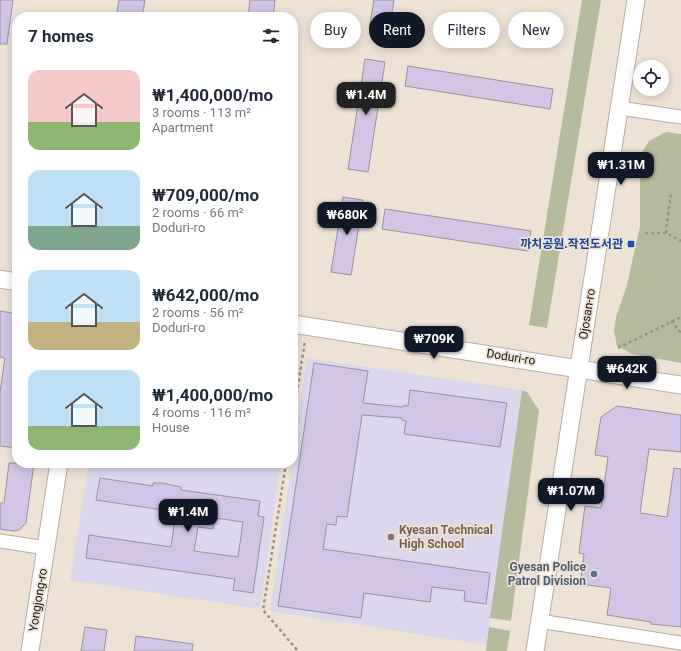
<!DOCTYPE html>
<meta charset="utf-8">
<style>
body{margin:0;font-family:Roboto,"Noto Sans KR",sans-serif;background:#f6f6f7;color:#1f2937;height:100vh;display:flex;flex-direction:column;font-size:15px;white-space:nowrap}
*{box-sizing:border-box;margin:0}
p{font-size:13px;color:#747a83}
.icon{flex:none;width:22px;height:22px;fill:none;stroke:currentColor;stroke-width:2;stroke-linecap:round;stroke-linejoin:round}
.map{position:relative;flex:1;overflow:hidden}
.drawer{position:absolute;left:12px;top:12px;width:286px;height:456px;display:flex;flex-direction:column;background:#fff;border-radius:16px;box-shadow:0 2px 10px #0003}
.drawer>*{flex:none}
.banner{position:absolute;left:310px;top:12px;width:311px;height:36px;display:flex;gap:8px}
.controls{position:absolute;left:633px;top:60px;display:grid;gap:8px}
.controls a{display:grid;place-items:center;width:36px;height:36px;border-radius:50%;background:#fff;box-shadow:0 2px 10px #0003;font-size:20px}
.price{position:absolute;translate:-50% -34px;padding:0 9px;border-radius:8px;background:#111827;color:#fff;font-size:13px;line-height:26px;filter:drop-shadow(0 1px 2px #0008)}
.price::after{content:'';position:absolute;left:50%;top:24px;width:12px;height:9px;margin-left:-6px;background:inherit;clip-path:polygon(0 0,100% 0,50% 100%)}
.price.on{background:#222;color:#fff}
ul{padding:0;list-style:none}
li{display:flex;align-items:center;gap:12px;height:100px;padding:0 16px}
li span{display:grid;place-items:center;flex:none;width:112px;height:80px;border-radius:12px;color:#555}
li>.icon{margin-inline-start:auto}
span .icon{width:48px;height:48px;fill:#fffc;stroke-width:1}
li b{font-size:17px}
h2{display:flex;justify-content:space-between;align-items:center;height:48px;padding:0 16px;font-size:17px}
.chip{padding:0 14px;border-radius:18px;background:#fff;box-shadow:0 2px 10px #0003;font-size:14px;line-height:36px}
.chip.on{background:#111827;color:#fff}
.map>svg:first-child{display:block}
.education{fill:#dcd7ec}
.green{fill:#b7bb9d}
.building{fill:#d2c5e5;stroke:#9892a0;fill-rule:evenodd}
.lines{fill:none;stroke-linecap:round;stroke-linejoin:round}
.minor-casing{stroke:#b9ada0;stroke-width:15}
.tertiary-casing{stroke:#b9ada0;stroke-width:19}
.path{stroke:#9a9187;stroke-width:2.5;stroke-dasharray:3 3;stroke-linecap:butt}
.minor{stroke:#fff;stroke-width:13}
.tertiary{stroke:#fff;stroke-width:17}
.transit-dot{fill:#1a4fb4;stroke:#eee2d5;stroke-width:1.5}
.education-dot{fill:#8d6e63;stroke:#eee2d5;stroke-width:1.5}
.service-dot{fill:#5c6f8a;stroke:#eee2d5;stroke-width:1.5}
.labels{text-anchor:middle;stroke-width:3.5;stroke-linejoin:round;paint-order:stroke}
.transit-label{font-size:12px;font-weight:bold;fill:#164399;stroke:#eee2d5;text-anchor:end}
.street-label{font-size:12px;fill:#181410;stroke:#eee2d5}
.education-label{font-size:12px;font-weight:bold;fill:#785e54;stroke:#eee2d5;text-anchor:start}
.service-label{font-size:12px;font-weight:bold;fill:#4e5e75;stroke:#eee2d5;text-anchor:end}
</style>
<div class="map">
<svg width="681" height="651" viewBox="0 0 681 651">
<rect width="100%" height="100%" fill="#eee2d5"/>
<!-- education -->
<path class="education" d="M 307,358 L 522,390 L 487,645 L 270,611 L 292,463 L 293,463 L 293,454 Z
M 89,463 L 281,463 L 260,609 L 70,580 Z"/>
<!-- green -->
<path class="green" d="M 582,0 L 601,0 L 547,328 L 529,325 Z
M 666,132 L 681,134 L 681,363 L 632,354 L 617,346 L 614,331 L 616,317 L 627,285 L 640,226 L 640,156 L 649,141 Z
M 522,390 L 527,392 L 539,410 L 511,621 L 490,618 Z
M 489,627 L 510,631 L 507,651 L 486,651 Z"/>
<!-- building -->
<path class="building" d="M 0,0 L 13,0 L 7,44 L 0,44 Z
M 119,0 L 145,0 L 142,17 L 116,17 Z
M 250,0 L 275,0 L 273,17 L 248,17 Z
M 374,0 L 394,0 L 389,32 L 369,29 Z
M 365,59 L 385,62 L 368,172 L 348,169 Z
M 408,66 L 553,89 L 550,109 L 405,86 Z
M 343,197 L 363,200 L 351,275 L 331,272 Z
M 385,209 L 531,231 L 528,251 L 382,229 Z
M 0,311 L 17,314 L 17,448 L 0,446 L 0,392 L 5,358 L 0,357 Z
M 314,363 L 368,371 L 363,403 L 403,407 L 404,405 L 408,406 L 410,390 L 507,403 L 500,447 L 404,434 L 406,421 L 402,420 L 402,418 L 362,415 L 347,517 L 337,516 L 336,525 L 327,524 L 323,549 L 490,573 L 486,604 L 464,601 L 465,591 L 432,587 L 430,602 L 364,593 L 361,618 L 278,606 Z
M 617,406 L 681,415 L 681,452 L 649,449 L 640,513 L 667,517 L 674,468 L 681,469 L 681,627 L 651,624 L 651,622 L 607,615 L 611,588 L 580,584 L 584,554 L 579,553 L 585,506 L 601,508 L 608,457 L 595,455 L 601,417 Z
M 9,463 L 34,463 L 26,523 L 19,530 L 14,531 L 0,529 L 0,503 L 4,503 Z
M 100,478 L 153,486 L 153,483 L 162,483 L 181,487 L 181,490 L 260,501 L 258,516 L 264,517 L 253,593 L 233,590 L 235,579 L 86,558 L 89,535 L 171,547 L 176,512 L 96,500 ZM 215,518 L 243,522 L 238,557 L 194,551 L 198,527 L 213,529 Z
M 85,627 L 107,630 L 104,651 L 81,651 Z
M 136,636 L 193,644 L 192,651 L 134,651 Z"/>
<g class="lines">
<defs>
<path id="minor" d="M 619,108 L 681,117
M 0,541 L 46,548
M 539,621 L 681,643"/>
<path id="tertiary" d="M 0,279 L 17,282
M 293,324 L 681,385
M 30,651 L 59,463
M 535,651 L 636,0"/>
</defs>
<!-- minor casing -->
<use href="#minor" class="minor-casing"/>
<!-- tertiary casing -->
<use href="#tertiary" class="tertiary-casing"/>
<!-- path -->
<path class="path" d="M 645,233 L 666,233 L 681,241
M 666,233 L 671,191
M 671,321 L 681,333
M 618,348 L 681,317
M 293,417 L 305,341
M 286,463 L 263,610 L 298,651"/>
<!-- minor -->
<use href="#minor" class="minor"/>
<!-- tertiary -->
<use href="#tertiary" class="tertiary"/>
</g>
<!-- markers -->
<rect class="transit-dot" x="627" y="240" width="8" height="8" rx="2"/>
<circle class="education-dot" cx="391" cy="537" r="4"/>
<circle class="service-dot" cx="594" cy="574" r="4"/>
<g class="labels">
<!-- transit labels -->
<g class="transit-label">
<text x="623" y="248">까치공원.작전도서관</text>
</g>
<!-- street labels -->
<g class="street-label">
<text transform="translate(587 314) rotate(-81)" y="4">Ojosan-ro</text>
<text transform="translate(511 357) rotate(9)" y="4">Doduri-ro</text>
<text transform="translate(38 600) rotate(-81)" y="4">Yongjong-ro</text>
</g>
<!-- education labels -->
<g class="education-label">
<text x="399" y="534">Kyesan Technical<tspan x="399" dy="14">High School</tspan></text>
</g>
<!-- service labels -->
<g class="service-label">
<text x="586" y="571">Gyesan Police<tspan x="586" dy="14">Patrol Division</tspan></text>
</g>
</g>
</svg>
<div class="controls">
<a><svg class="icon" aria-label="locate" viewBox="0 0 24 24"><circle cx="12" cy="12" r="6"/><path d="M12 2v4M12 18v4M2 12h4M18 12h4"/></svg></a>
</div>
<b class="price on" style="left:366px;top:116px">₩1.4M</b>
<b class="price" style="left:621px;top:186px">₩1.31M</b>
<b class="price" style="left:347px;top:236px">₩680K</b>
<b class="price" style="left:434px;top:360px">₩709K</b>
<b class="price" style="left:627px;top:390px">₩642K</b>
<b class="price" style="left:571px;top:512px">₩1.07M</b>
<b class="price" style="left:188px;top:533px">₩1.4M</b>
<div class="banner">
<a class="chip">Buy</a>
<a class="chip on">Rent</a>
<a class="chip">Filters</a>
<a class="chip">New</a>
</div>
<section class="drawer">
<h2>7 homes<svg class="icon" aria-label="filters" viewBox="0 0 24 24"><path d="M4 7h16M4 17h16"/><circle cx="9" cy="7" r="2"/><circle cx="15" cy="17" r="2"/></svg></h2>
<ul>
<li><span style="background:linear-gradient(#f6c9c9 65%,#8fb573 0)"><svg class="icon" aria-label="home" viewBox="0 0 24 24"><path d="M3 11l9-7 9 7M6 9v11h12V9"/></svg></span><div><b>₩1,400,000/mo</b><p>3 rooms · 113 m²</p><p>Apartment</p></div></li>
<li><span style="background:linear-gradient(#bfe0f5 70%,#7fa58c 0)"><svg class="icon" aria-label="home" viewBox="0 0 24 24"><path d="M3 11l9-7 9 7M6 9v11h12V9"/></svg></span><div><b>₩709,000/mo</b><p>2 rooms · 66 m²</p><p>Doduri-ro</p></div></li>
<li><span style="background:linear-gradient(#bfe0f5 65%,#c2b280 0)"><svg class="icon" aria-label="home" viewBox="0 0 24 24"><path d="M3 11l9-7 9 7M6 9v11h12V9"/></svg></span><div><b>₩642,000/mo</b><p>2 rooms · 56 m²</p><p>Doduri-ro</p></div></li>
<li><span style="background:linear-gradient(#bfe0f5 70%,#8fb573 0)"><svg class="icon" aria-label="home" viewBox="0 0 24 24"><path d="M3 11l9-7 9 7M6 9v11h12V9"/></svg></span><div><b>₩1,400,000/mo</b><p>4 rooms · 116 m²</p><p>House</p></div></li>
</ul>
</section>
</div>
